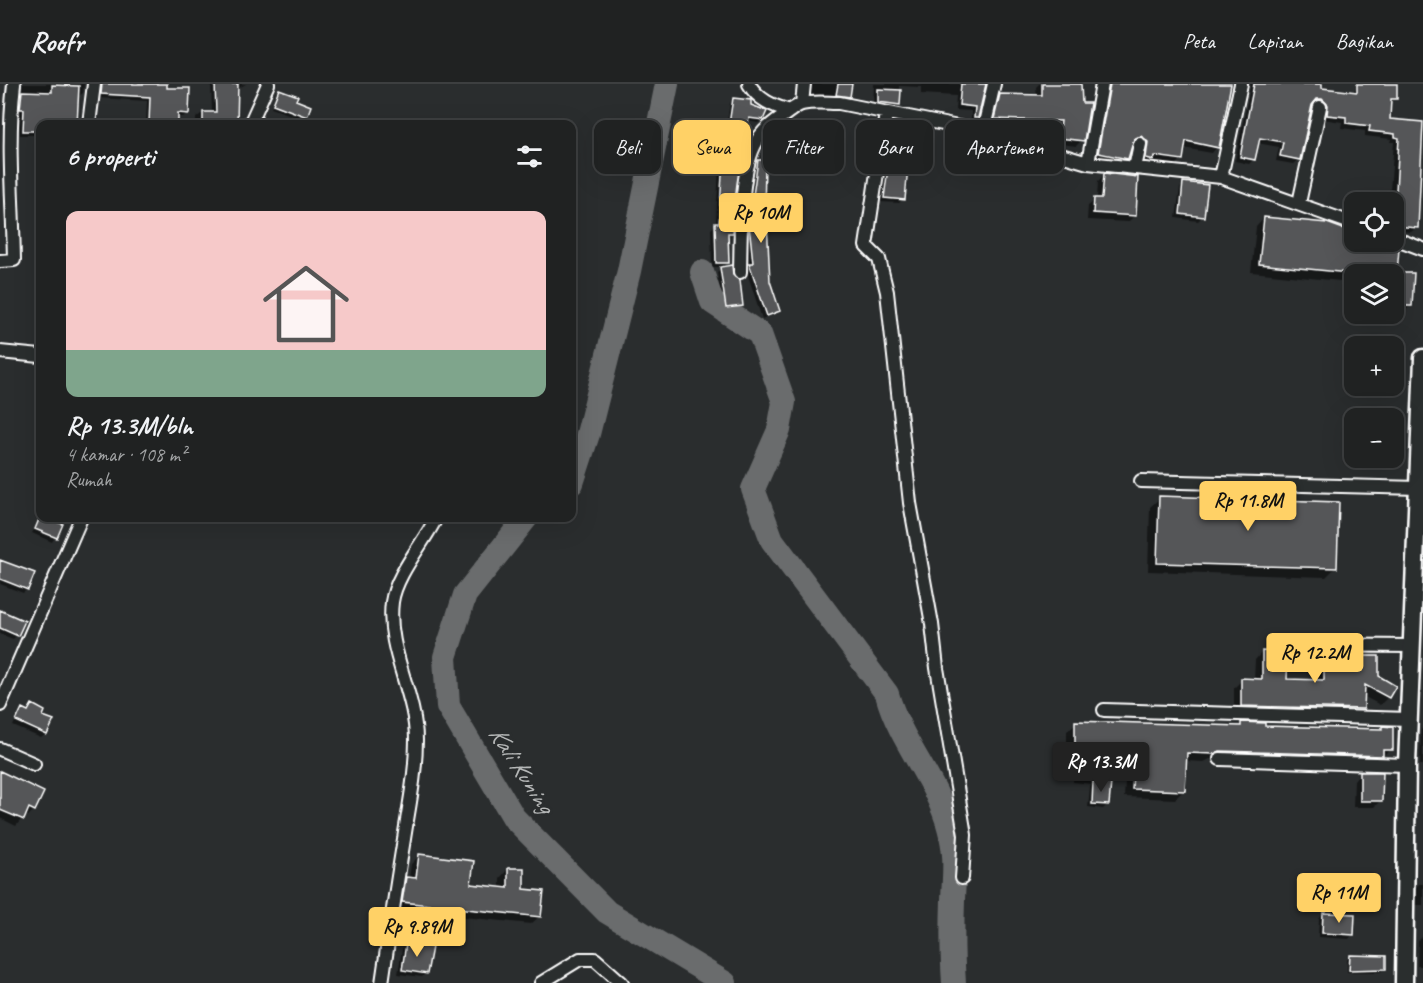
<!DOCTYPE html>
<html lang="id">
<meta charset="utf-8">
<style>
body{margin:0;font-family:Caveat,sans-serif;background:#2d2f2f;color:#f1f3f6;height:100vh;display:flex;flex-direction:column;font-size:22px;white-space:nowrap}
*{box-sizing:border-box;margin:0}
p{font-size:20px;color:#a2a4a5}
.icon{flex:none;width:33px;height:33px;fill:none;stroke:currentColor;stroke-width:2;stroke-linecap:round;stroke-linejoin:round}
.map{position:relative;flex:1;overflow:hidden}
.side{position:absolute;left:36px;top:36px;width:540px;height:402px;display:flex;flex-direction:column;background:#202222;border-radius:12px;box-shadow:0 6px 24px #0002,0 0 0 2px #3d3f40}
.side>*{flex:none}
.hud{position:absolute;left:594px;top:36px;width:570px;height:54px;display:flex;gap:12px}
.tools{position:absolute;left:1344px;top:108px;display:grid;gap:12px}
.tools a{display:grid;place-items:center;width:60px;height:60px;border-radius:12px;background:#202222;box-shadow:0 6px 24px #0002,0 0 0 2px #3d3f40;font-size:30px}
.price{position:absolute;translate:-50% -51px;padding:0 14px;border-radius:6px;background:#ffd166;color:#111;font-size:20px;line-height:39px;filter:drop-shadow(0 2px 3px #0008)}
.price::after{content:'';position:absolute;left:50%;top:36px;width:18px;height:14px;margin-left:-9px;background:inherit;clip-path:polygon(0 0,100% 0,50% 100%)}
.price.active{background:#222;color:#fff}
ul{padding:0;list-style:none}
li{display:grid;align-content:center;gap:12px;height:318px;padding:0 30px}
li span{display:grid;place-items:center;height:186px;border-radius:12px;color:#555}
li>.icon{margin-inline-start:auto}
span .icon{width:108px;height:108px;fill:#fffc;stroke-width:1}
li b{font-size:26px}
h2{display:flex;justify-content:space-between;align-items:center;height:72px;padding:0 30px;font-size:26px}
.chip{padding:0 21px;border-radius:12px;background:#202222;box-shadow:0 6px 24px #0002,0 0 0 2px #3d3f40;font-size:21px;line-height:54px}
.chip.active{background:#ffd166;color:#111}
header{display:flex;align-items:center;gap:36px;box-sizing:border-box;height:84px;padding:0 30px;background:#202222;border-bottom:2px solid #3d3f40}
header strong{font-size:28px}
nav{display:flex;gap:33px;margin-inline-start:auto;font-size:21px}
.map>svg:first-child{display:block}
.shadow{fill:#0007}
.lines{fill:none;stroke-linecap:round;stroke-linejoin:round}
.river{stroke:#6a6c6d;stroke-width:24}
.building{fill:#555758;stroke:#fff;stroke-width:1.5}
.minor-casing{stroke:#fff;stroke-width:16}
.major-casing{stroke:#fff;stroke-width:21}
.minor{stroke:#2a2d2e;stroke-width:12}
.major{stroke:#2a2d2e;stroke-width:16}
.labels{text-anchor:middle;stroke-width:5;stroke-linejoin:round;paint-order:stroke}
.water-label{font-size:26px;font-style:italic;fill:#b4b6b6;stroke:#2a2d2e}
</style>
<header>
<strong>Roofr</strong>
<nav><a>Peta</a><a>Lapisan</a><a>Bagikan</a></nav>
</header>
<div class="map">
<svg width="1423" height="899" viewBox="0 0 1423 899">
<rect width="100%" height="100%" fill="#2a2d2e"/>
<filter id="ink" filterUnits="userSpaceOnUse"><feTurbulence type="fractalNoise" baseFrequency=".0167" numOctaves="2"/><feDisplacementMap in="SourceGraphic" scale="12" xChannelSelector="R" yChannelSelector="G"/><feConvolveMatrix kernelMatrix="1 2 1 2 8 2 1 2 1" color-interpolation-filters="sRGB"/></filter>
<g filter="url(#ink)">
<!-- shadow -->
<path class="shadow" d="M 23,0 L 84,0 L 83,9 L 77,13 L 77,40 L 40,40 L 40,51 L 20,51 L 20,29 L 16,29 Z
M 97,0 L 166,0 L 166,5 L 188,29 L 183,33 L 177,33 L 177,40 L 146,40 L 147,17 L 97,14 Z
M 211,0 L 246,0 L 237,5 L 236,40 L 196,40 L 196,34 L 201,30 L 212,30 Z
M 805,0 L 851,0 L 848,12 L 843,17 L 807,9 Z
M 874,0 L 984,0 L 976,33 L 971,39 L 971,27 L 955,26 L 956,12 L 921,10 L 921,3 L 899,2 L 899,20 L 894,25 L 873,23 Z
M 1039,0 L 1080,0 L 1082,56 L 1076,62 L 1054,59 L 1056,42 L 990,40 L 995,17 L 1001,11 L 1037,12 L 1036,3 Z
M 1101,0 L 1230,0 L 1217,63 L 1212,69 L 1183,64 L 1181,76 L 1176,81 L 1150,77 L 1147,81 L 1140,80 L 1143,64 L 1135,57 L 1131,58 L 1127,74 L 1121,80 L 1093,75 Z
M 1251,0 L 1321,0 L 1320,6 L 1353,9 L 1358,0 L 1395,0 L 1395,14 L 1389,20 L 1388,36 L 1423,40 L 1417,143 L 1411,148 L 1399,147 L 1394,152 L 1394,118 L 1389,118 L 1394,58 L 1390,58 L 1391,55 L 1365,52 L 1365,47 L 1341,44 L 1342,38 L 1322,35 L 1323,25 L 1312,19 L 1299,75 L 1293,80 L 1276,77 L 1279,63 L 1257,59 L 1254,75 L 1249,80 L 1235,77 Z
M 280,7 L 294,16 L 306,32 L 302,35 L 271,24 Z
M 734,15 L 749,22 L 762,35 L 758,39 L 747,37 L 745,49 L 741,53 L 725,51 L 730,19 Z
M 893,47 L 903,115 L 899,119 L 881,118 L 889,51 Z
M 724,77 L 731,148 L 727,153 L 728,178 L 722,184 L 742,222 L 738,226 L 722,228 L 717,188 L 723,183 L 712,183 L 711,145 L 716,140 L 719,81 Z
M 759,77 L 768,198 L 778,227 L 762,235 L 746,185 L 749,181 L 748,153 L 745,153 L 748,109 L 754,82 Z
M 1104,91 L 1135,131 L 1128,138 L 1087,136 L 1088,122 L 1097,115 L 1098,97 Z
M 1184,100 L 1203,132 L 1198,137 L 1176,134 L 1180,104 Z
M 1264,134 L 1354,158 L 1386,159 L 1395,190 L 1411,221 L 1402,230 L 1393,230 L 1394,190 L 1354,190 L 1354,229 L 1350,229 L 1350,198 L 1251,188 L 1256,143 Z
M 1160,414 L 1335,484 L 1326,493 L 1148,487 L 1150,423 Z
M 41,434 L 62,441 L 52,458 L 32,449 Z
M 0,478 L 27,505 L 23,509 L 0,500 Z
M 0,528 L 17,551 L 13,555 L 0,550 Z
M 1262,568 L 1286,596 L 1317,597 L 1317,581 L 1325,573 L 1378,593 L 1388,613 L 1380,621 L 1363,612 L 1363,624 L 1355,632 L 1234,629 L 1234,604 L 1242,596 L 1254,596 L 1255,576 Z
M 32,622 L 41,632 L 46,650 L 41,654 L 13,642 L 18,630 L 23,626 L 27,628 Z
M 1076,639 L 1238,643 L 1241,640 L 1263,644 L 1380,647 L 1383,644 L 1391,665 L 1373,680 L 1210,675 L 1204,678 L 1185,677 L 1183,707 L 1175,715 L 1124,713 L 1125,698 L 1120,698 L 1121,675 L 1098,675 L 1097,691 L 1090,698 L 1109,699 L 1108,720 L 1103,725 L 1088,723 L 1090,703 L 1092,700 L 1073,698 L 1075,674 L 1067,674 L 1067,647 Z
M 1423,644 L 1423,681 L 1420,681 L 1421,646 Z
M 0,688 L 34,726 L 28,732 L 25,731 L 16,742 L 0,734 Z
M 1360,689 L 1381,716 L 1374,723 L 1353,723 L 1354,696 Z
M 420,771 L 469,801 L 500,804 L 500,794 L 508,785 L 540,832 L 531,840 L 395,826 L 398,803 L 409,795 L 411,780 Z
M 1419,800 L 1423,800 L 1423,821 L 1414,821 L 1415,805 Z
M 1323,830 L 1353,850 L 1349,855 L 1318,853 L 1319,835 Z
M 1422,853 L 1423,882 L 1417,882 L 1418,857 Z
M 406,860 L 426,889 L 422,893 L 398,890 L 402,865 Z
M 1351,872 L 1385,884 L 1381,888 L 1347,888 L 1347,876 Z"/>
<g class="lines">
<!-- river -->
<path class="river" d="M 702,188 L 712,218 L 760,250 L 784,318 L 779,346 L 753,405 L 772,456 L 887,610 C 900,658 936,695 949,743 C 957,772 954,787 953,816 C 952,844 952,871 954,899
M 572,399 L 588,350 L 629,187 L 667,0
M 526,434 L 465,511 L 445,573 L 448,622 L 514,734 L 607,828 L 725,899"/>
</g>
<!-- building -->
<path class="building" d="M 102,0 L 167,0 L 167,4 L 190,4 L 189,30 L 178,29 L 178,40 L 149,40 L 150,13 L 101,10 Z
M 215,0 L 238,0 L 237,40 L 203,40 L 203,28 L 216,28 Z
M 838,0 L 852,0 L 850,13 L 836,11 Z
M 961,0 L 986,0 L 978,34 L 974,34 L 975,23 L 959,21 Z
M 1042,0 L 1081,0 L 1082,19 L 1090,19 L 1084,57 L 1059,54 L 1061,37 L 994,35 L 1000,10 L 1042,11 Z
M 1110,0 L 1231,0 L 1219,64 L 1186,57 L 1183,76 L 1155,72 L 1154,76 L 1146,74 L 1148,58 L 1141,52 L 1134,55 L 1128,75 L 1098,69 Z
M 1254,0 L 1322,0 L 1322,4 L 1357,8 L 1357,0 L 1397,0 L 1397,15 L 1391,15 L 1390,35 L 1423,38 L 1418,144 L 1394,142 L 1399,54 L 1395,53 L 1395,50 L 1369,47 L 1370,42 L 1346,39 L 1346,33 L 1327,31 L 1328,21 L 1322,15 L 1317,15 L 1312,21 L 1300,76 L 1280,72 L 1283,58 L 1260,54 L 1255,76 L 1240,73 Z
M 52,1 L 79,2 L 77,40 L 40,40 L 40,47 L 23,47 L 24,25 L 20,25 L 22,7 L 52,8 Z
M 279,5 L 298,12 L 296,16 L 311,22 L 307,33 L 273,20 Z
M 878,5 L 901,6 L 900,21 L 878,18 Z
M 733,14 L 751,16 L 751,21 L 767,27 L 763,36 L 749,34 L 746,50 L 728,47 Z
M 893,46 L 911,47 L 905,116 L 884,114 Z
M 723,75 L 741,77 L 733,149 L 728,149 L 729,179 L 716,179 L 715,139 L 719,139 Z
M 758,76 L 765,76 L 764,137 L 767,137 L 770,197 L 780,227 L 767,232 L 749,179 L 753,179 L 749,140 Z
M 1104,89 L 1138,93 L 1136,132 L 1093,129 L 1094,114 L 1102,114 Z
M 1183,98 L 1208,101 L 1204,133 L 1180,130 Z
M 1264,133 L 1327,139 L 1346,146 L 1345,158 L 1387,158 L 1399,165 L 1397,189 L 1414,189 L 1412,222 L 1394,222 L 1394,190 L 1359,190 L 1259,180 Z
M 732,181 L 733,191 L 740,196 L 743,222 L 726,224 L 720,183 Z
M 1159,412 L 1339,418 L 1337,484 L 1157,479 Z
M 40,433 L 63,440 L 57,454 L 35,445 Z
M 0,476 L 35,489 L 28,506 L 0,495 Z
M 0,526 L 25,537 L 18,552 L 0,544 Z
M 1262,567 L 1288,569 L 1287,595 L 1324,596 L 1324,572 L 1379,572 L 1379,592 L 1396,602 L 1389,614 L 1365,601 L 1364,625 L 1241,622 L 1241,594 L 1262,595 Z
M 32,620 L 45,627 L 43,632 L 54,636 L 47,651 L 16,637 L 22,624 L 28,627 Z
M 1075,637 L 1241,642 L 1241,638 L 1265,639 L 1265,642 L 1382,645 L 1382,642 L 1393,643 L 1393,666 L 1383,666 L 1383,672 L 1220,667 L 1214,670 L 1187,669 L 1185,707 L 1132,705 L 1133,690 L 1128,690 L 1129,667 L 1100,667 L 1099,692 L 1081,690 L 1083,666 L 1075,666 Z
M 0,687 L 44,708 L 35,727 L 29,724 L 24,736 L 0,726 Z
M 1360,688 L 1383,688 L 1382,717 L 1360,717 Z
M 1093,697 L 1111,698 L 1109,721 L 1092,720 Z
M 419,770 L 474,777 L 471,800 L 508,804 L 508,784 L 524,784 L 524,805 L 544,807 L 541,833 L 402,818 L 406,793 L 416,794 Z
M 1323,829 L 1355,830 L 1354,851 L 1322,849 Z
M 406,859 L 432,863 L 427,890 L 402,886 Z
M 1350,871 L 1386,872 L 1386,885 L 1349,886 Z"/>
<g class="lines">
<defs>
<path id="minor" d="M 749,0 C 758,16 773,22 790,27
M 802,20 L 804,0
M 886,29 L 866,162 L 879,175 L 887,208 L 910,419 L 932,540 L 937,584 L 965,751 L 962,794
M 89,40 L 94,0
M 250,40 L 268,0
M 983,48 L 994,0
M 1088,79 L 1102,0
M 1135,84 L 1140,60
M 1221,93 L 1241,0
M 1299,119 L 1320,23
M 1394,154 L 1423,165
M 0,177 L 14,176 C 13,117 7,58 14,0
M 740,188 C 741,154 739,86 757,57 C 763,46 772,39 783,32 C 789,28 795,22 802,20 C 814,17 828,19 839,19 L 983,48 L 1088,79 L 1221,93 L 1354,140
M 0,268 L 40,272
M 1141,397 L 1419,404
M 1287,561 L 1413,562
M 0,621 L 81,434
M 1104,626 L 1410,635
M 0,665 L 34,680
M 1220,675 L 1407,681
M 382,899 C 389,851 396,803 404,755 C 409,722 416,690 416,656 C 416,609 386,566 392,518 C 396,490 424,459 436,434
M 541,899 L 580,875 L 595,875 L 622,899"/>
<path id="major" d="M 1404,899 L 1407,681 L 1423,274"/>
</defs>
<!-- minor casing -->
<use href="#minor" class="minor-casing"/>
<!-- major casing -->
<use href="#major" class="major-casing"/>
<!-- minor -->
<use href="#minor" class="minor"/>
<!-- major -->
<use href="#major" class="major"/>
</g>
</g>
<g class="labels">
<!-- water labels -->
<g class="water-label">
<text transform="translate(522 685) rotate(57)" y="9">Kali Kuning</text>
</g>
</g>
</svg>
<div class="tools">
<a><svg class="icon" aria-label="locate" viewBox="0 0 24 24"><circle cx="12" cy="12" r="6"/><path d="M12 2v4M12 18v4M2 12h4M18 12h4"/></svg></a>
<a><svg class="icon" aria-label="layers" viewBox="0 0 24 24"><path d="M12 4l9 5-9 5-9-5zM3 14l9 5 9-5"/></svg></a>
<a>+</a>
<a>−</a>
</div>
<b class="price" style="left:761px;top:160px">Rp 10M</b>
<b class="price" style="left:1248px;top:448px">Rp 11.8M</b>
<b class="price" style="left:1315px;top:600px">Rp 12.2M</b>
<b class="price active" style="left:1101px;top:709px">Rp 13.3M</b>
<b class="price" style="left:1339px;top:840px">Rp 11M</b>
<b class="price" style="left:417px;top:874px">Rp 9.89M</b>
<div class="hud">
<a class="chip">Beli</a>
<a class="chip active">Sewa</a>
<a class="chip">Filter</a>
<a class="chip">Baru</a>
<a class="chip">Apartemen</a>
</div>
<section class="side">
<h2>6 properti<svg class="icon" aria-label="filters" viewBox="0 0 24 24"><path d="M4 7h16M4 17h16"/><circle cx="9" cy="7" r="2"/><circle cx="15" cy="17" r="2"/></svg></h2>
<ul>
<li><span style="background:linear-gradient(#f6c9c9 75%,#7fa58c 0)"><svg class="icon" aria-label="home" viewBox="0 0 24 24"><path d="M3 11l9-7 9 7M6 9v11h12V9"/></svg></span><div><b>Rp 13.3M/bln</b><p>4 kamar · 108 m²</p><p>Rumah</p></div></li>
</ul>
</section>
</div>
